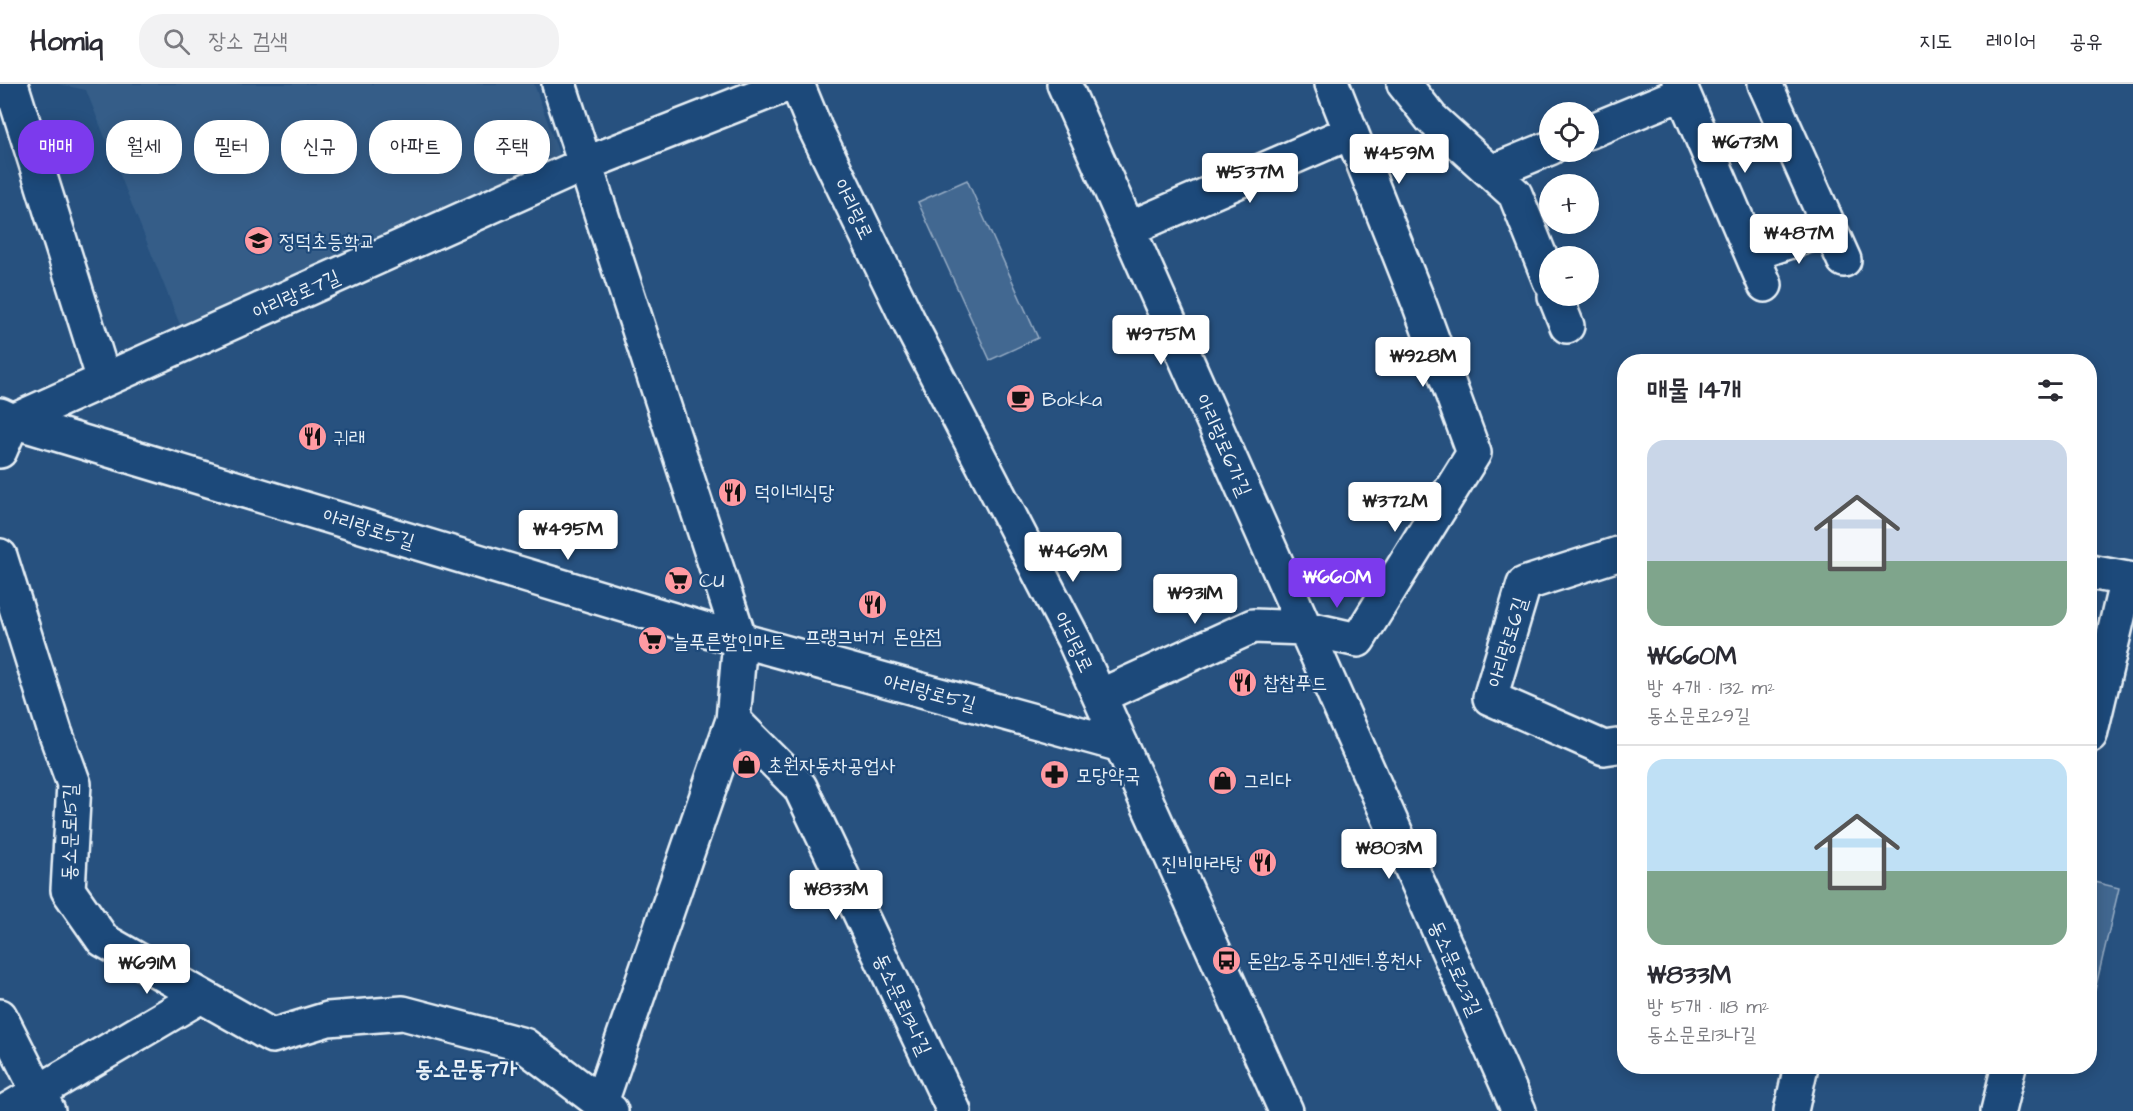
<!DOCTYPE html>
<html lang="ko">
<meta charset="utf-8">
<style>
body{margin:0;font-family:"Architects Daughter","Poor Story",sans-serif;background:#f2f2f3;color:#2b2b33;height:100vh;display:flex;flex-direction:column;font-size:22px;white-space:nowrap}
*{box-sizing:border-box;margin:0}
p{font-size:20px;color:#7c7c81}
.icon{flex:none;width:33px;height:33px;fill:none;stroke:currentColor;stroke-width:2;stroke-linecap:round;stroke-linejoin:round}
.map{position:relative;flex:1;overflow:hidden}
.panel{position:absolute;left:1617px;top:270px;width:480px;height:720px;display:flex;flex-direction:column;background:#fff;border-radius:24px;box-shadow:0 3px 15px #0003}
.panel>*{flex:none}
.hud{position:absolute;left:18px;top:36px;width:570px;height:54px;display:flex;gap:12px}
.controls{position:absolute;left:1539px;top:18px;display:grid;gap:12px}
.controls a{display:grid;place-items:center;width:60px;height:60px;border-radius:50%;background:#fff;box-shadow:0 3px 15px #0003;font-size:30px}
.price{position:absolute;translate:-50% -51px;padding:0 14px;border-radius:6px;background:#fff;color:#222;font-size:20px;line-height:39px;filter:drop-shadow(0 2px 3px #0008)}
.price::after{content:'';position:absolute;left:50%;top:36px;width:18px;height:14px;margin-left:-9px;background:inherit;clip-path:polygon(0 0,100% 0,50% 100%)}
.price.on{background:#7c3aed;color:#fff}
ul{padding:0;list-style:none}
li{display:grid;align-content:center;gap:12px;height:318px;padding:0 30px}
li+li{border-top:2px solid #e1e1e2}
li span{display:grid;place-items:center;height:186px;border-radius:18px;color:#555}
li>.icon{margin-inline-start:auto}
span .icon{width:108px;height:108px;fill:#fffc;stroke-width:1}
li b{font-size:26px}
h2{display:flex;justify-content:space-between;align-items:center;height:72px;padding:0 30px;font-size:26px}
.pill{padding:0 21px;border-radius:24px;background:#fff;box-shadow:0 3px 15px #0003;font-size:21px;line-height:54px}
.pill.on{background:#7c3aed;color:#fff}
header{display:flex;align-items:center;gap:36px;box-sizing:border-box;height:84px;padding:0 30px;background:#fff;border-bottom:2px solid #e1e1e2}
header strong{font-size:28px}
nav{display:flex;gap:33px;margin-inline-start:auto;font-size:21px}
.search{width:420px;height:54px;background:#f2f2f3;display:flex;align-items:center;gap:15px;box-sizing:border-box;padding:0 21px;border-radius:24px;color:#7c7c81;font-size:22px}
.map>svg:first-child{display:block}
.built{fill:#355d88}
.green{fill:#436891;stroke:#96acc4;stroke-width:1.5}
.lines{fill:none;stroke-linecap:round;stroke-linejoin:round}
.minor-casing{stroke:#e8f1f8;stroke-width:38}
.major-casing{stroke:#e8f1f8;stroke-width:38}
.minor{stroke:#1f4a7a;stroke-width:33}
.major{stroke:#1f4a7a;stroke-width:33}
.labels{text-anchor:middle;stroke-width:4.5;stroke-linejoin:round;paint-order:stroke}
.street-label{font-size:20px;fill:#e8f1f8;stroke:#1f4a7a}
.poi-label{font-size:20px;fill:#e8f1f8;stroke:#1f4a7a;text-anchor:start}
.quarter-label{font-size:22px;font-weight:bold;fill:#e8f1f8;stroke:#1f4a7a}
</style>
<header>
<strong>Homiq</strong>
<div class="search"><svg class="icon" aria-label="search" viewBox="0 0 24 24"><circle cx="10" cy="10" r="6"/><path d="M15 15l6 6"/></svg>장소 검색</div>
<nav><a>지도</a><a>레이어</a><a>공유</a></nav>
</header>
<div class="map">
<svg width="2133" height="1027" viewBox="0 0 2133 1027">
<rect width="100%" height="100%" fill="#27517f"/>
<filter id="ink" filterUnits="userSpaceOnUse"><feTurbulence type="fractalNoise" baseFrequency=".0167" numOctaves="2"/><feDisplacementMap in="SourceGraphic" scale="12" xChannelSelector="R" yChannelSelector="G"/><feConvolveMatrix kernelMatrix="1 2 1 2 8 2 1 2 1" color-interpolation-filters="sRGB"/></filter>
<g filter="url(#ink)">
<!-- built -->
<path class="built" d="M 58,0 L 534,0 L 560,73 L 180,241 L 86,6 Z"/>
<!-- green -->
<path class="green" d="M 967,96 L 1038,254 L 990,276 L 918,118 Z
M 2090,797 L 2119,804 L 2095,906 L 2090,905 Z"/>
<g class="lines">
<defs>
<path id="minor" d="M 11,0 L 104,296
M 559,0 L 740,556 L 733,636 L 601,1018
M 1064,0 L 1519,1027
M 1404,0 L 1431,34 L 1515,110 L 1550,197
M 1679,0 L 1765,201
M 1765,0 L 1844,176
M 1588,48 L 1683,9
M 1491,88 L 1550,64
M 1128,145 L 1351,48
M 1752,170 L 1830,144
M 1555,212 L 1567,242
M 0,331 L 13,337 L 740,556 L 1121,661
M 0,367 L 13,337 L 585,80 L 789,0
M 1624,468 L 1524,500 L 1490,614 L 1604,664 L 1624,661
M 0,472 L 55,648 L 74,700 L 68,806 L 103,856 L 272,952 L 328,935 L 403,929 L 524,961 L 611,1027
M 2090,488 L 2133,496
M 1100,612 L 1253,542 L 1305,544 L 1358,556 L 1474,369 L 1420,222 L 1332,0
M 733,636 L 800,703 L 954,1027
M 2090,651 L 2127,495
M 0,932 L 48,1027
M 6,1027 L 201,912
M 1791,1027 L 1801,982
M 1998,1027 L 2009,982"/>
<path id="major" d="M 797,0 L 815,44 L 908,236 L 1074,556 L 1286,1027"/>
</defs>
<!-- minor casing -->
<use href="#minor" class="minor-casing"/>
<!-- major casing -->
<use href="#major" class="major-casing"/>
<!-- minor -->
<use href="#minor" class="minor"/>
<!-- major -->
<use href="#major" class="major"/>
</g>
</g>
<!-- icons -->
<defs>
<symbol id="school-disc" viewBox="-11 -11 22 22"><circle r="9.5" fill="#ff9aa2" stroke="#1f4a7a"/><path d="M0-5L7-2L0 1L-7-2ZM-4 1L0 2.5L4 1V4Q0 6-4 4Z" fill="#111"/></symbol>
<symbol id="cafe-disc" viewBox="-11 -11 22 22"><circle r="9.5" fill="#ff9aa2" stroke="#1f4a7a"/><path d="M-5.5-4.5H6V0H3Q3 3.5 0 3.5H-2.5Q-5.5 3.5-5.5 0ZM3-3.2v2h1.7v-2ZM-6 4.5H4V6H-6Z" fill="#111"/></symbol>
<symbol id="restaurant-disc" viewBox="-11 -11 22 22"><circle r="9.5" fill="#ff9aa2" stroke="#1f4a7a"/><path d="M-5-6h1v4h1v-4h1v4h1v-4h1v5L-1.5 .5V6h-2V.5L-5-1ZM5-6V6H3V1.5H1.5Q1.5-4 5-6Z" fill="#111"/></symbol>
<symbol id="supermarket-disc" viewBox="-11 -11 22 22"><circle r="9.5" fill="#ff9aa2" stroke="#1f4a7a"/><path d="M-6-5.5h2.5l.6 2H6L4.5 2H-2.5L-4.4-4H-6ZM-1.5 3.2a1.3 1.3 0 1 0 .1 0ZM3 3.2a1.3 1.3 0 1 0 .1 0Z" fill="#111"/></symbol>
<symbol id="shop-disc" viewBox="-11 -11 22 22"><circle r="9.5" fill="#ff9aa2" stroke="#1f4a7a"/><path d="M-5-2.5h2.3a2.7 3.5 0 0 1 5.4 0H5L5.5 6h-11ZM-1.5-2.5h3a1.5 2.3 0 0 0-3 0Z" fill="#111"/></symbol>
<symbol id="pharmacy-disc" viewBox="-11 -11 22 22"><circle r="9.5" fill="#ff9aa2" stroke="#1f4a7a"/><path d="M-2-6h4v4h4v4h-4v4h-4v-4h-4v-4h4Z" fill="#111"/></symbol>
<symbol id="bus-disc" viewBox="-11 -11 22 22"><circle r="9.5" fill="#ff9aa2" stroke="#1f4a7a"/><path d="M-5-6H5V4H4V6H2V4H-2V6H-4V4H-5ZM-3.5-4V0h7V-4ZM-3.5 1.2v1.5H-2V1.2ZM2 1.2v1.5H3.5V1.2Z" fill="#111"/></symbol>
</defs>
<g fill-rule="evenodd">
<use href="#school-disc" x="242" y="140" width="33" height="33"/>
<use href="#cafe-disc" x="1004" y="298" width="33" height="33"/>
<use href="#restaurant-disc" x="296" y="336" width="33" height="33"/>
<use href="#restaurant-disc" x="716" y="392" width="33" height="33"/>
<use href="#supermarket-disc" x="662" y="480" width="33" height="33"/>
<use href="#restaurant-disc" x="856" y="504" width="33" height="33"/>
<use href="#supermarket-disc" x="636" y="540" width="33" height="33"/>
<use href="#restaurant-disc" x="1226" y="582" width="33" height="33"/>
<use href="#shop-disc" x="730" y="664" width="33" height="33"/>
<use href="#pharmacy-disc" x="1038" y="674" width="33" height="33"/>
<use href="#shop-disc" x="1206" y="680" width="33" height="33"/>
<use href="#restaurant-disc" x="1246" y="762" width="33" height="33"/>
<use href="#bus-disc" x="1210" y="860" width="33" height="33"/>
</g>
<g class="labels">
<!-- street labels -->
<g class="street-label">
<text transform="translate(854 125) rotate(64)" y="7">아리랑로</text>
<text transform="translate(296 210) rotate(-24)" y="7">아리랑로7길</text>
<text transform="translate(1224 361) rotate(66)" y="7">아리랑로6가길</text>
<text transform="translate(369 444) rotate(17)" y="7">아리랑로5길</text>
<text transform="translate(1074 558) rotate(64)" y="7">아리랑로</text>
<text transform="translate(1507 558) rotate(-73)" y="7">아리랑로6길</text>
<text transform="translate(930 608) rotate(15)" y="7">아리랑로5길</text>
<text transform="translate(69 748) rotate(-89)" y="7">동소문로15길</text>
<text transform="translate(1456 884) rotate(66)" y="7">동소문로23길</text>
<text transform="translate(903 920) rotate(65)" y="7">동소문로13나길</text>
</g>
<!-- poi labels -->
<g class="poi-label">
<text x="279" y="164">정덕초등학교</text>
<text x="1042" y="322">Bokka</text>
<text x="333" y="360">귀래</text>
<text x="754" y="415">덕이네식당</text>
<text x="699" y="503">CU</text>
<text x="873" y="559" text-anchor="middle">프랭크버거 돈암점</text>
<text x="673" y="564">늘푸른할인마트</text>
<text x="1263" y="605">찹찹푸드</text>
<text x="767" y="688">초원자동차공업사</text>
<text x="1076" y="698">모당약국</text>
<text x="1243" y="703">그리다</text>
<text x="1242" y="786" text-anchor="end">진비마라탕</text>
<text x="1247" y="883">돈암2동주민센터.흥천사</text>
</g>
<!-- quarter labels -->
<g class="quarter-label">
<text x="466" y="992">동소문동7가</text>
</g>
</g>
</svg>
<div class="controls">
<a><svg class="icon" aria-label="locate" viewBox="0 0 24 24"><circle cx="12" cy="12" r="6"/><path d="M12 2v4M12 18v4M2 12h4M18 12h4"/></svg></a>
<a>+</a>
<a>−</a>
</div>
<b class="price" style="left:1745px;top:90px">₩673M</b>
<b class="price" style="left:1399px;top:101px">₩459M</b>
<b class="price" style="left:1250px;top:120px">₩537M</b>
<b class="price" style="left:1799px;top:181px">₩487M</b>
<b class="price" style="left:1161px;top:282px">₩975M</b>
<b class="price" style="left:1423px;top:304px">₩928M</b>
<b class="price" style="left:1395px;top:449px">₩372M</b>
<b class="price" style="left:568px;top:477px">₩495M</b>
<b class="price" style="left:1073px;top:499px">₩469M</b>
<b class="price on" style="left:1337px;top:525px">₩660M</b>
<b class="price" style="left:1195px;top:541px">₩931M</b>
<b class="price" style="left:1389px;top:796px">₩803M</b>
<b class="price" style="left:836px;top:837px">₩833M</b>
<b class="price" style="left:147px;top:911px">₩691M</b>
<div class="hud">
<a class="pill on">매매</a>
<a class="pill">월세</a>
<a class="pill">필터</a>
<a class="pill">신규</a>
<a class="pill">아파트</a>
<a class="pill">주택</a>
</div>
<section class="panel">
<h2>매물 14개<svg class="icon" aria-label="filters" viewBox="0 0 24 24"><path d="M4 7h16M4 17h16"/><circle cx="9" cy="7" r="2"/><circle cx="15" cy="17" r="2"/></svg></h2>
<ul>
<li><span style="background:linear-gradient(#c9d6e8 65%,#7fa58c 0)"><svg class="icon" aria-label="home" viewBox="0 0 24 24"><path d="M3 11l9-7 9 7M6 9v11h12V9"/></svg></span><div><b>₩660M</b><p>방 4개 · 132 m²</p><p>동소문로29길</p></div></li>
<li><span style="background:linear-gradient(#bfe0f5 60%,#7fa58c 0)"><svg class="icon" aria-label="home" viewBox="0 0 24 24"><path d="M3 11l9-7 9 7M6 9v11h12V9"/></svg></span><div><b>₩833M</b><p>방 5개 · 118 m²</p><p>동소문로13나길</p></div></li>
</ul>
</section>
</div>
